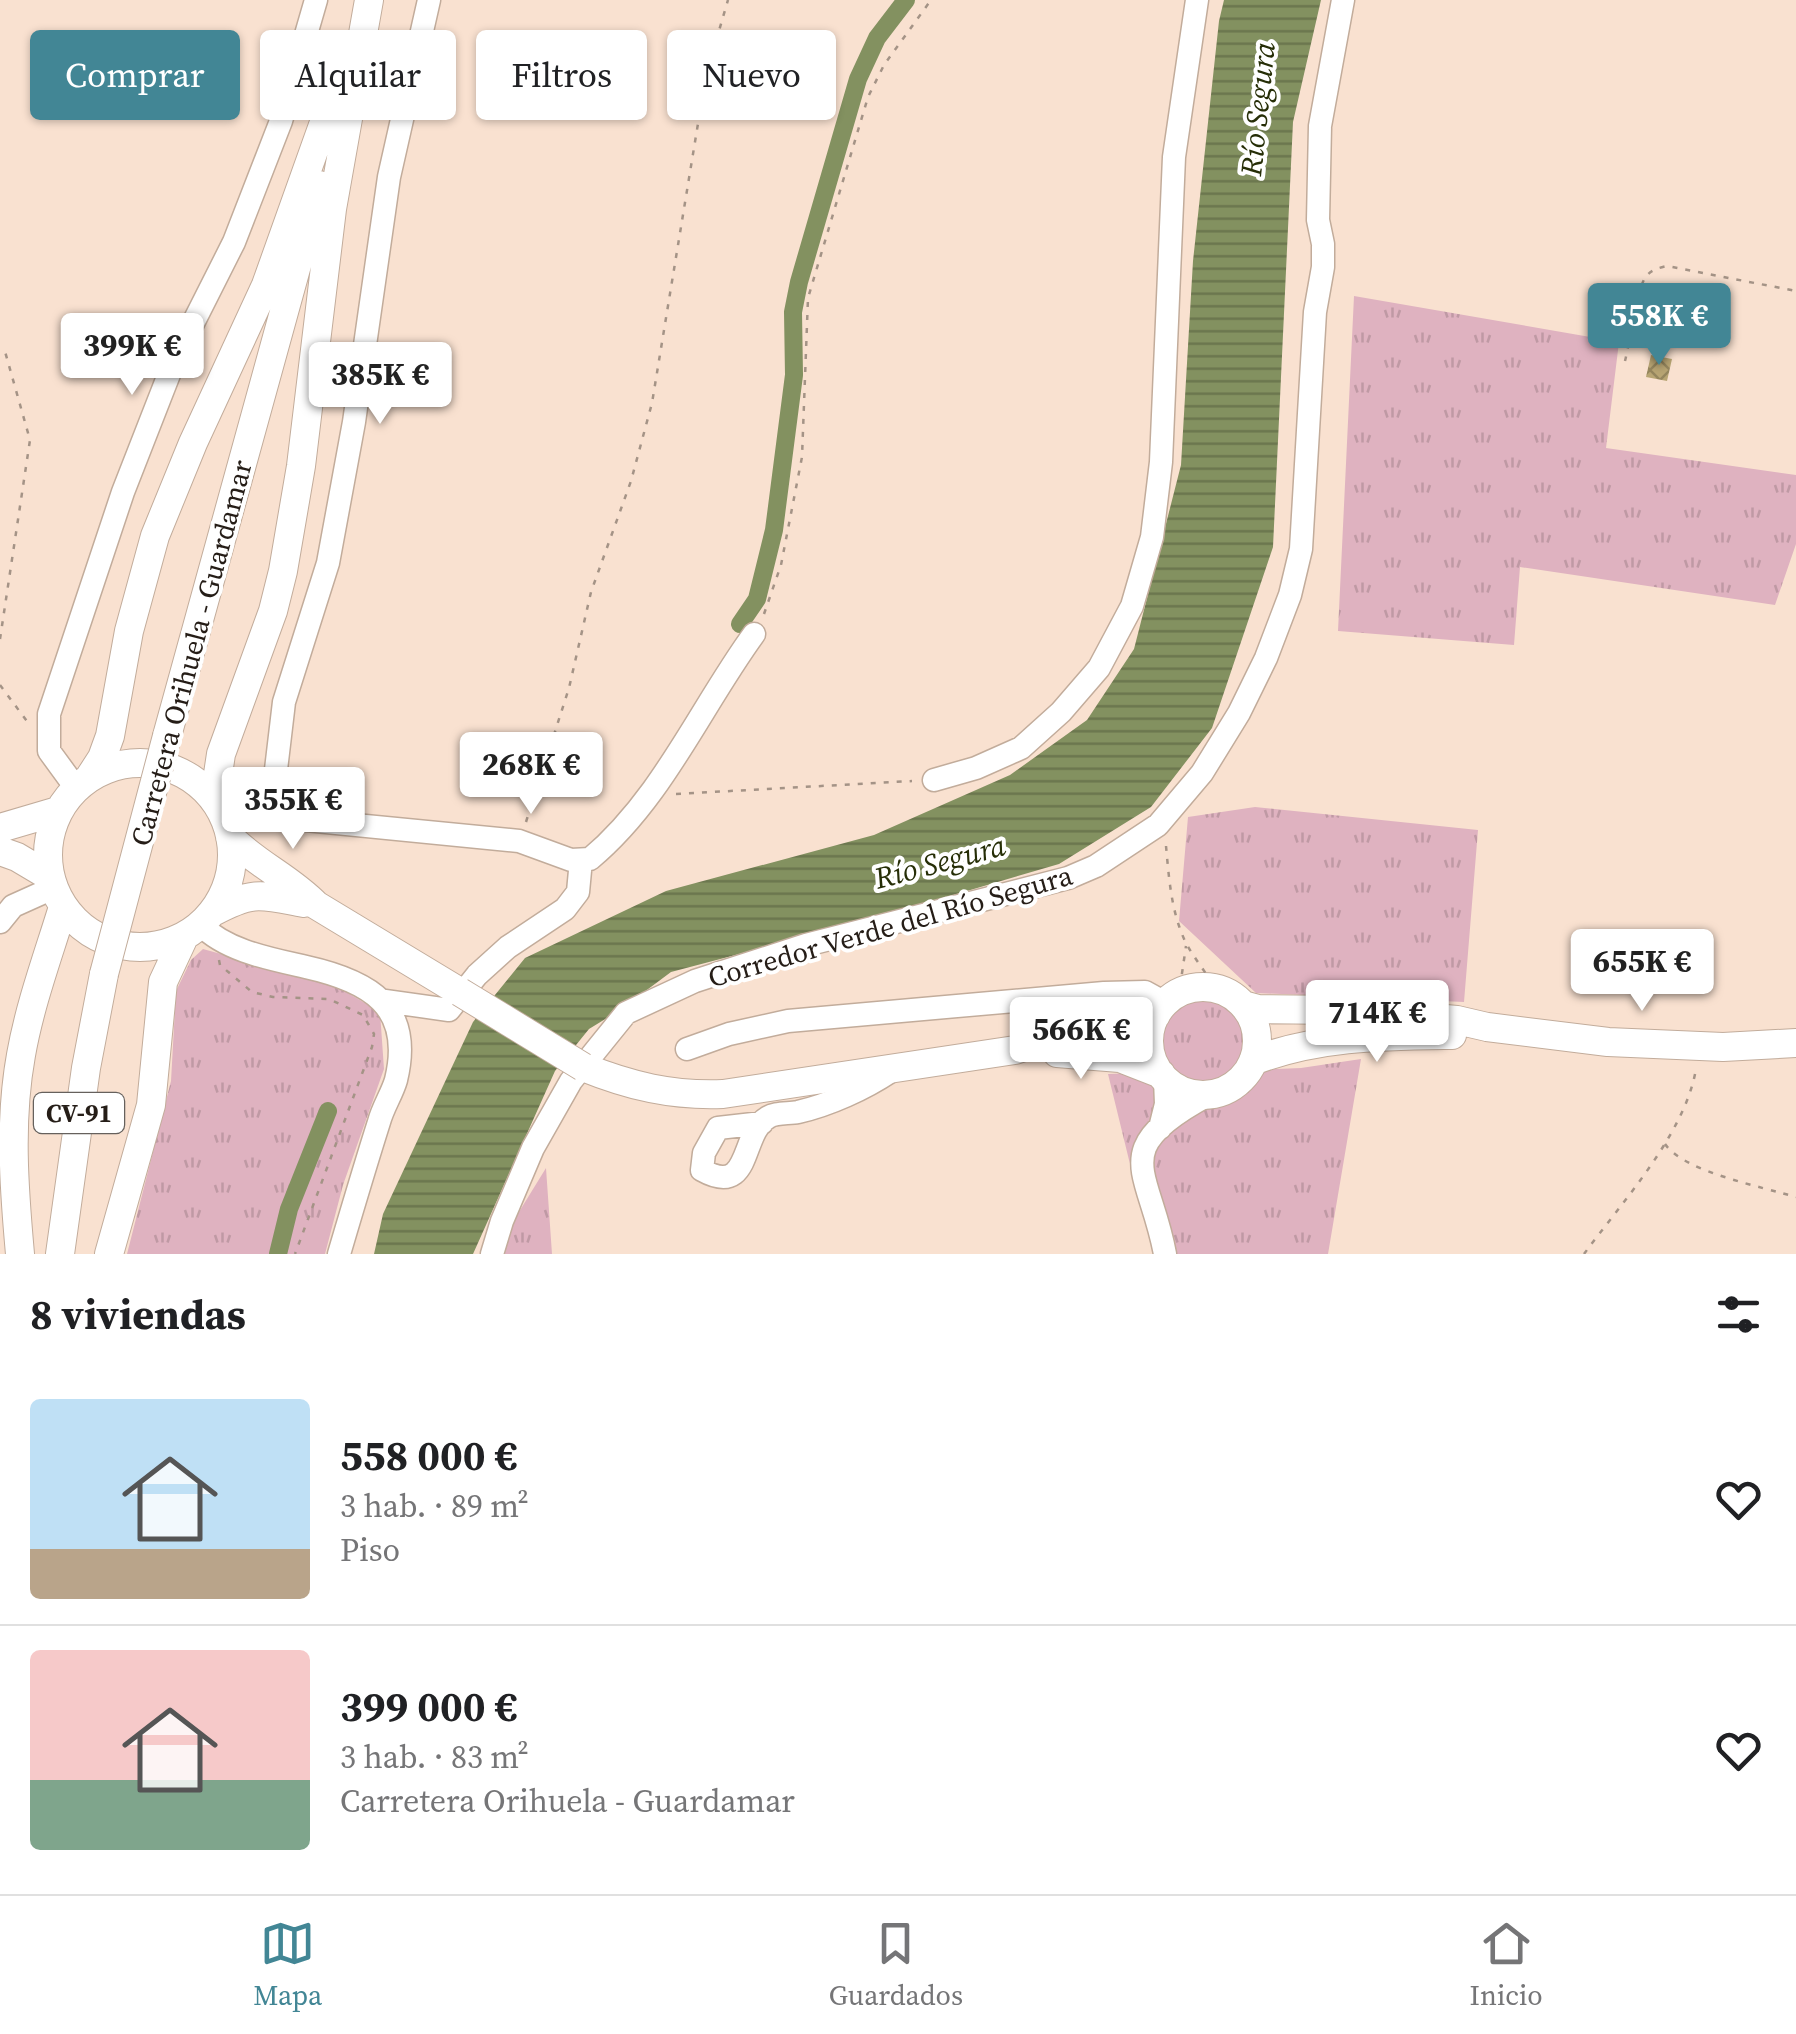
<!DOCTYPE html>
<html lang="es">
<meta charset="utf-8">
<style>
body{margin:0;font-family:"Source Serif 4",serif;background:#f6f6f6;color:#202124;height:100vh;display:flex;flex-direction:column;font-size:38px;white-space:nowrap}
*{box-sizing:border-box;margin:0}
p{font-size:32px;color:#757577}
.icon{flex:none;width:55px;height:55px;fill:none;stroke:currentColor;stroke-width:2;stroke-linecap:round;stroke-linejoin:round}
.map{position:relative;height:1254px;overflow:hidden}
.sheet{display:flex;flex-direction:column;background:#fff;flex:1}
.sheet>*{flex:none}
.banner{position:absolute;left:30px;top:30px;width:1000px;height:90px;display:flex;gap:20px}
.price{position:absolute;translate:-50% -85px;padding:0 22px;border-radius:10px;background:#fff;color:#222;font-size:32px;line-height:65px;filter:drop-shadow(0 2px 5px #0008)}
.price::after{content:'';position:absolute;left:50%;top:60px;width:30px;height:22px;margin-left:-15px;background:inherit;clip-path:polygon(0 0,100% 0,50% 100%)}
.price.current{background:#428695;color:#fff}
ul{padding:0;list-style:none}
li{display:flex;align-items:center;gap:30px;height:250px;padding:0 30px}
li+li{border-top:2px solid #e0e0e0}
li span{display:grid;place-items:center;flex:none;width:280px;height:200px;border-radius:10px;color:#555}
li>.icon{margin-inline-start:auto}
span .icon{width:120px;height:120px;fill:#fffc;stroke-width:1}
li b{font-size:42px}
h2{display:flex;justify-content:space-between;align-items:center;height:120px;padding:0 30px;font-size:42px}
.chip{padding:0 35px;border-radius:10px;background:#fff;box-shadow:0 2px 8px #0004;font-size:35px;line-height:90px}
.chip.current{background:#428695;color:#fff}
.tabs{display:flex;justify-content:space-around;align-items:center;height:140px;border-top:2px solid #e0e0e0;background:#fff;font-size:28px;color:#757577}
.tabs a{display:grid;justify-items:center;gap:5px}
.tabs .current{color:#428695}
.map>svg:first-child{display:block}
.grass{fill:url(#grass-tufts)}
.water{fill:url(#water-rules)}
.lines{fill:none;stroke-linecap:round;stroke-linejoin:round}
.canal{stroke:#839160;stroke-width:18}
.building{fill:url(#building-cross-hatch)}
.minor-casing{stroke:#c2ac9b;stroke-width:25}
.major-casing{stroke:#c2ac9b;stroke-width:30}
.path{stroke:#a49386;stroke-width:2.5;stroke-dasharray:5 8;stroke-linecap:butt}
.minor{stroke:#fff;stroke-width:22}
.major{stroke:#fff;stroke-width:28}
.major-bridge-casing{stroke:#c2ac9b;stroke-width:30;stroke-linecap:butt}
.major-bridge{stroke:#fff;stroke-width:28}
.labels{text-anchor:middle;stroke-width:8;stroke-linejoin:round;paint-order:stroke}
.shield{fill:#fff;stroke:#66615d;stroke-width:2.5}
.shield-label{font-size:25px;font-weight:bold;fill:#251d17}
.street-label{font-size:28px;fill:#251d17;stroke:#fff}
.water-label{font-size:30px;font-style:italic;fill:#262e07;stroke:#fff}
</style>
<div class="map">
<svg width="1796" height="1254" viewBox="0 0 1796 1254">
<defs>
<pattern id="grass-tufts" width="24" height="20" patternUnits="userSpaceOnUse" patternTransform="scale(2.5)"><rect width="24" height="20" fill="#dfb2c0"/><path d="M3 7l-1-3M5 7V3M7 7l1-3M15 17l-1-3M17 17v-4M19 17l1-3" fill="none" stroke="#bf99a4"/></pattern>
<pattern id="water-rules" width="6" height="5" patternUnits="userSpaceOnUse" patternTransform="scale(2.5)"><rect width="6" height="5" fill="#839160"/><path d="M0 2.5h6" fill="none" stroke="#6b764e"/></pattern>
<pattern id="building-cross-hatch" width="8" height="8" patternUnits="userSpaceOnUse" patternTransform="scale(2.5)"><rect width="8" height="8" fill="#b8a573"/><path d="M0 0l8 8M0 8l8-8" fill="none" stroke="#95865d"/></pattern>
</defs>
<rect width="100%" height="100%" fill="#f9e1d0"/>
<!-- grass -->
<path class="grass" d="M 1354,296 L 1619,342 L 1606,448 L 1796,475 L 1796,544 L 1775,605 L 1520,567 L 1514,645 L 1338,631 Z
M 1255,807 L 1478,830 L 1464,1002 L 1256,993 L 1179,921 L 1188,817 Z
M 203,949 L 336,986 L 380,1012 L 384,1069 L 343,1185 L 325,1254 L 127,1254 L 171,1081 L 176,991 L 191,960 Z
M 1203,998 C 1241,1004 1257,1040 1233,1071 L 1301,1068 L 1361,1059 L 1328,1254 L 1158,1254 L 1129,1160 L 1108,1074 L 1174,1072 C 1148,1040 1163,1007 1203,998 Z
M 546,1168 L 552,1254 L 493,1254 Z"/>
<!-- water -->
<path class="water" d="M 1224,0 L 1321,0 L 1293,122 L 1273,547 L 1212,728 L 1151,807 L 1059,864 L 875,918 L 671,972 L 620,1010 L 589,1029 L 555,1071 L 473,1254 L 374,1254 L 383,1214 L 473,1022 L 525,958 L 666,891 L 874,835 L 1010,775 L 1087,720 L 1134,649 L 1181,465 L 1193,261 L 1219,21 Z"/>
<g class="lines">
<!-- canal -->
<path class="canal" d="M 740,624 L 757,599 L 774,530 L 794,375 L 793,312 L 799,282 L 858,79 L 877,38 L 906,0
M 278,1254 L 289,1209 L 328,1111"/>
</g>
<!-- building -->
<path class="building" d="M 1651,355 L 1672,359 L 1667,381 L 1646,377 Z"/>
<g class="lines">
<defs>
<path id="minor" d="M 934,780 L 976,768 L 1021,748 L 1061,712 L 1099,668 L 1132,606 L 1152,537 L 1161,462 L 1174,157 L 1197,0
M 76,788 L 49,751 L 49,714 L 123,492 L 175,359 L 234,242 L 281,121 L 316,0
M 248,812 L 266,798 L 275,778 L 284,702 L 328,563 L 354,422 L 389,177 L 429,0
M 244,814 L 519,841 L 571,860 L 590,859 C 662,799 700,708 754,634
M 0,922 L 13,906 L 53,888
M 201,925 C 226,951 271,959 306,967 C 369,981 414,1006 396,1080 C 392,1094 383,1107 379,1122 C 365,1166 352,1210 339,1254
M 385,1001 L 449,1010 L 477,975 L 508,947 L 565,909 L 578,892 L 581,860
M 687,1049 L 729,1034 L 788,1021 L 1104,993 L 1145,992 L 1165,1003
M 762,1123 L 718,1128 L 704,1153 L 702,1170 C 752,1198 740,1134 767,1118 C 775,1112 788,1114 798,1112 C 829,1105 864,1089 891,1071
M 1160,1128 L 1166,1104 L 1165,1079
M 492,1254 L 502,1221 L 533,1148 L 571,1081 L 626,1013 L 695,981 L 806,945 L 1068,878 L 1096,866 L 1158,825 L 1202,773 L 1239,713 L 1266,658 L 1290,595 L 1301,549 L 1315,312 L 1323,267 L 1323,244 L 1318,220 L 1320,126 L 1343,0
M 1165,1254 C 1149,1168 1106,1150 1208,1095"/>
<path id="major" d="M 167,736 L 319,185
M48 855a92 92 0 1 1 184 0a92 92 0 1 1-184 0Z
M 89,778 L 102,758 L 110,736 L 129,631 L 155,536 L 193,443 L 266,285 L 342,72
M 223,815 L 218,774 L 221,754 L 273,611 L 283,571 L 301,466 L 332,209 L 369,0
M 0,828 L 58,811
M 230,837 C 256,864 290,878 316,905 L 460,992
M 0,851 L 17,857 L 49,876
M 213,912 C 254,890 261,895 304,903
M1149 1041a54 54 0 1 1 108 0a54 54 0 1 1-108 0Z
M 1243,1005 L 1258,1009 L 1340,1010 L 1457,1020 L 1487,1027 L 1608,1042 L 1723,1047 L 1796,1043
M 1057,1053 L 1120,1058 L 1161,1074
M 1253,1061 C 1318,1036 1383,1036 1452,1035
M 583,1067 C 630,1086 672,1096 723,1094 L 1015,1050 L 1039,1042 L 1125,1029 L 1156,1015
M 20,1254 C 14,1188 9,1121 21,1055 C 30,1004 48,956 63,907
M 60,1254 L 86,1068 L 104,974
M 109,1254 L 151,1105 L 163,982 L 184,937"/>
</defs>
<!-- minor casing -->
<use href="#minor" class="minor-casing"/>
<!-- major casing -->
<use href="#major" class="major-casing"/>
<!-- path -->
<path class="path" d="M 1625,361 C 1630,341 1636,292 1645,278 C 1650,270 1658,268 1667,266 L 1796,291
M 764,614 L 781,565 L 802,457 L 808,298 L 868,97 L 884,65 L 931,0
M 0,639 L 30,440 L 4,348
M 0,685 L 29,724
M 676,794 L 912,781
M 526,822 L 569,688 L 591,592 L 631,481 L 652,403 L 706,75 L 728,0
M 1166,846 C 1169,878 1171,911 1185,941 C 1193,957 1206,972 1215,988
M 219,960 L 220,965 L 252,992 L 273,997 L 329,999 L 363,1015 L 374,1034 L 372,1047 L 295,1254
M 1180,987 L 1186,946
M 1665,1144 C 1684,1172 1763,1187 1796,1197
M 1584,1254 C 1622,1202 1685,1134 1696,1069"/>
<!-- minor -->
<use href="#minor" class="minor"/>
<!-- major -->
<use href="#major" class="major"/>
<defs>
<path id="major-bridge" d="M 104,974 L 167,736
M 460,992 L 583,1067"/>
</defs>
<!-- major-bridge casing -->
<use href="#major-bridge" class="major-bridge-casing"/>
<!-- major-bridge -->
<use href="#major-bridge" class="major-bridge"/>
</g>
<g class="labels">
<!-- shield labels -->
<rect class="shield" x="34" y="1093" width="90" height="40" rx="8"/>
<g class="shield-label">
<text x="79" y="1122">CV-91</text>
</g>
<!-- street labels -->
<g class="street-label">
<text transform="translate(191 653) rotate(-75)" y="10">Carretera Orihuela - Guardamar</text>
<text transform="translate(890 926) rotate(-16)" y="10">Corredor Verde del Río Segura</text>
</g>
<!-- water labels -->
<g class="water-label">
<text transform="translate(1258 109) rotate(-84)" y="10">Río Segura</text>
<text transform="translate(940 862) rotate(-15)" y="10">Río Segura</text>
</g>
</g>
</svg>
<b class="price current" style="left:1659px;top:368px">558K €</b>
<b class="price" style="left:132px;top:398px">399K €</b>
<b class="price" style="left:380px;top:427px">385K €</b>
<b class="price" style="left:531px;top:817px">268K €</b>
<b class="price" style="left:293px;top:852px">355K €</b>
<b class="price" style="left:1642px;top:1014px">655K €</b>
<b class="price" style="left:1377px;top:1065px">714K €</b>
<b class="price" style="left:1081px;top:1082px">566K €</b>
<div class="banner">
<a class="chip current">Comprar</a>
<a class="chip">Alquilar</a>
<a class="chip">Filtros</a>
<a class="chip">Nuevo</a>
</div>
</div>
<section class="sheet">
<h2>8 viviendas<svg class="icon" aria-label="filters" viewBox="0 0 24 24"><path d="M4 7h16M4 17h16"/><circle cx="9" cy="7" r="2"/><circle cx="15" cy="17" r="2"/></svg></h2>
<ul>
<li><span style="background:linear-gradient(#bfe0f5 75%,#b9a48a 0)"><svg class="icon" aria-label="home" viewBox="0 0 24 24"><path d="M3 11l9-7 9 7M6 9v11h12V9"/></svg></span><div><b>558 000 €</b><p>3 hab. · 89 m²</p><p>Piso</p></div><svg class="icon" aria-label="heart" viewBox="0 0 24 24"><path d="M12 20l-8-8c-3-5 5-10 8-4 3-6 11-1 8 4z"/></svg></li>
<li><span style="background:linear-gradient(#f6c9c9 65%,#7fa58c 0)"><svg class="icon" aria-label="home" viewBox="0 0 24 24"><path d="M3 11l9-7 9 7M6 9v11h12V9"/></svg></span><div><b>399 000 €</b><p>3 hab. · 83 m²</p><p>Carretera Orihuela - Guardamar</p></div><svg class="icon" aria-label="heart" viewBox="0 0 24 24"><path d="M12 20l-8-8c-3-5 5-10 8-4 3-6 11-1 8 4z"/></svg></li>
</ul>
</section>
<nav class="tabs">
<a class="current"><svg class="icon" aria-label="map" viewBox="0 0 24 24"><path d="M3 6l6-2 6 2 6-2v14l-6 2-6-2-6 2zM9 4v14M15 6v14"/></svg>Mapa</a>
<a><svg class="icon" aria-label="saved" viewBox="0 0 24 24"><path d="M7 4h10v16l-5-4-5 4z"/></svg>Guardados</a>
<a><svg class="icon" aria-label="home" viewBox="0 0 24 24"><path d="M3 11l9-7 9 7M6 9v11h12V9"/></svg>Inicio</a>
</nav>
